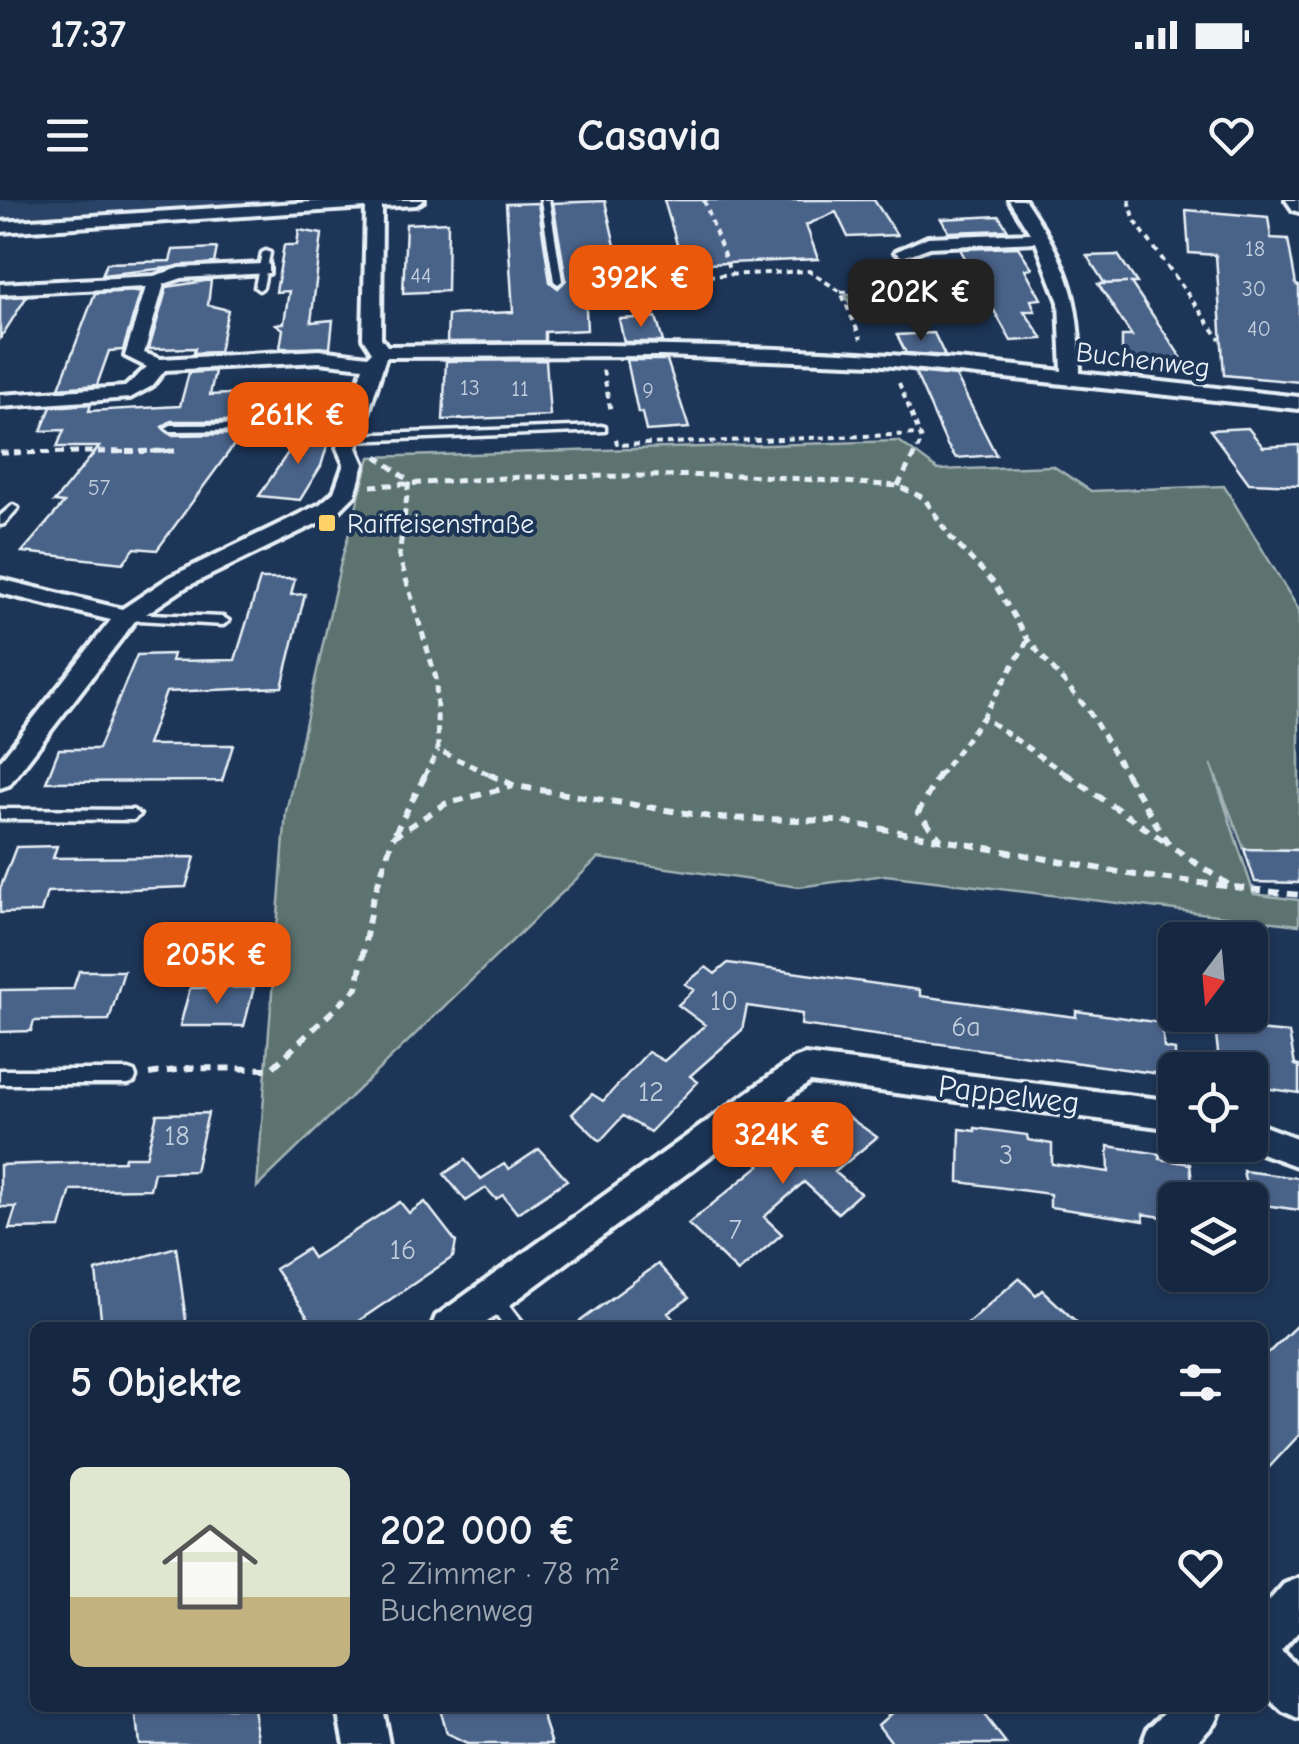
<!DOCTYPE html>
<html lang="de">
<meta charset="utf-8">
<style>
body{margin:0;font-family:"Comic Neue",sans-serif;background:#23344c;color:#f1f3f6;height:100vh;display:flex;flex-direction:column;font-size:38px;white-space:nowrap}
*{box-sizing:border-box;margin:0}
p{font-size:32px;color:#9ea6b1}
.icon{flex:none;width:55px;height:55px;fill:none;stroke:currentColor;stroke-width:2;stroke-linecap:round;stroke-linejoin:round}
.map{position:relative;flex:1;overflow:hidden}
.sheet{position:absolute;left:30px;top:1122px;width:1238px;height:390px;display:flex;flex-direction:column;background:#162841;border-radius:15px;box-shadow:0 2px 8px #0004,0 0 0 2px #35445a}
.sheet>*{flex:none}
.needle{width:65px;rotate:196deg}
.buttons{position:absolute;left:1158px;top:722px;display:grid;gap:20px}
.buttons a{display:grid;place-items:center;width:110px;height:110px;border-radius:15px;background:#162841;box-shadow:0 2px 8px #0004,0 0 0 2px #35445a;font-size:50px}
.price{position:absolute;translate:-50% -85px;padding:0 22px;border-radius:20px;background:#ea580c;color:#fff;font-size:32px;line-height:65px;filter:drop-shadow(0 2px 5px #0008)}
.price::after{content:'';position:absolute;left:50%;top:60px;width:30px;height:22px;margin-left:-15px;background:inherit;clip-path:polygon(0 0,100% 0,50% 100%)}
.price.selected{background:#222;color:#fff}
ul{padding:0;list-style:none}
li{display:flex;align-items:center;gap:30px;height:250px;padding:0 40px}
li+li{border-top:2px solid #35445a}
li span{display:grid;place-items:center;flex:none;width:280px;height:200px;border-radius:15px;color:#555}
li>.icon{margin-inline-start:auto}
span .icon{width:120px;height:120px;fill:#fffc;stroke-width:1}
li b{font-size:42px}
h2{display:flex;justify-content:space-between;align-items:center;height:120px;padding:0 40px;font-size:42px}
.status{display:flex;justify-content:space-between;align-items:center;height:70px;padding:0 50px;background:#162841;direction:ltr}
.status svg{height:28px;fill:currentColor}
header{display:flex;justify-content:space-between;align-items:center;height:130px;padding:0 40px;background:#162841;font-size:45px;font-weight:800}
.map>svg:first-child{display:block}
.built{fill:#2a4266}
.green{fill:#5c736f;stroke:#a2b2b4;stroke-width:2.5}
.building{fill:#4a6288;stroke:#e8f1f8;stroke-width:2.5}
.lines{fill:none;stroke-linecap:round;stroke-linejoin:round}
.lane-casing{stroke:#e8f1f8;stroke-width:7}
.street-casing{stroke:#e8f1f8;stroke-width:8}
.path-far2{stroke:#e8f1f8;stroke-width:4;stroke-dasharray:6 5;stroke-linecap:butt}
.path-far1{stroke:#e8f1f8;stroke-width:5;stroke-dasharray:8 6;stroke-linecap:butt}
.path{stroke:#e8f1f8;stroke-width:6;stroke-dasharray:10 8;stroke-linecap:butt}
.lane{fill:#1d3557;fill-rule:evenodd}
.street{fill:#1d3557;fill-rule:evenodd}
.poi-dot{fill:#ffd166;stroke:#1d3557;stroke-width:4}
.labels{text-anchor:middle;stroke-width:8;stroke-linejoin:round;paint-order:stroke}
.far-number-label{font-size:22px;fill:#c0cddc}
.far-street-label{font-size:28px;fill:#e8f1f8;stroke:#1d3557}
.far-poi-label{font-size:28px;fill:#e8f1f8;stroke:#1d3557;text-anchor:start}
.number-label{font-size:28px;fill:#c0cddc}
.street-label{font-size:32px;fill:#e8f1f8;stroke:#1d3557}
</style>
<div class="status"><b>17:37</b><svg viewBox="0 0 49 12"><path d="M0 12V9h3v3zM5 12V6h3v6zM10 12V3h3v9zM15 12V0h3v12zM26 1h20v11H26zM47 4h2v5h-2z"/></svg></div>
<header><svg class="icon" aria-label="menu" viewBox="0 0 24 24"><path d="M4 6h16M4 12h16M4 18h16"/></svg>Casavia<svg class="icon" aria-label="heart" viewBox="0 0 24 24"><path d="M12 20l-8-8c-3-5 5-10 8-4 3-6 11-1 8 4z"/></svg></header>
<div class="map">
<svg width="1299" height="1544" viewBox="0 0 1299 1544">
<rect width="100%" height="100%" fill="#1d3557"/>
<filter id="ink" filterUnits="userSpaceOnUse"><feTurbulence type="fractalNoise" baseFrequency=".01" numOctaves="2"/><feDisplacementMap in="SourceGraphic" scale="20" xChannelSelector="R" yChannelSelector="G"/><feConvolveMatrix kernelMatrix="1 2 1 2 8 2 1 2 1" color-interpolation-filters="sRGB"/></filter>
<g filter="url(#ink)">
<!-- built -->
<path class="built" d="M 0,0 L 341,0 L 0,21 Z"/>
<!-- green -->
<path class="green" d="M 933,66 L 956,109 L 854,114 L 846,95 L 912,92 L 901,68 Z
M 899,241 L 938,270 L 1053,266 L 1091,291 L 1224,286 L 1299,410 L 1299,650 L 1244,649 L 1211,564 L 1254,694 L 1299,700 L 1299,725 L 885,675 L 799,687 L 598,658 L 257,987 L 286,612 L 341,362 L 370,257 Z"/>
<!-- building -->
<path class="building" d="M 664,0 L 874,0 L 897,35 L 848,37 L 836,12 L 806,25 L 818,59 L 683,65 Z
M 605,1 L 620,68 L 584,70 L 587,130 L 545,132 L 545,141 L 447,142 L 448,115 L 513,112 L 506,4 L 538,3 L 550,82 L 558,88 L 566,80 L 553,3 Z
M 1186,10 L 1268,17 L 1271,38 L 1288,39 L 1296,85 L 1299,86 L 1299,182 L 1224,175 L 1216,55 L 1189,53 Z
M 999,16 L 1008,30 L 949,32 L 941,19 Z
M 448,22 L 447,91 L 403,93 L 406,24 Z
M 299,30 L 322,34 L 311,122 L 333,120 L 330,148 L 280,148 L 283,129 L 276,124 L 284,123 L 289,91 L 276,92 L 284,45 L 297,45 Z
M 1018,47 L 1032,68 L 1025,69 L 1041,99 L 1031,100 L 1035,111 L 1024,111 L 1043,139 L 1011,141 L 960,49 Z
M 217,48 L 214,63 L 102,75 L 107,63 L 170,61 L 173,50 Z
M 1118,55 L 1137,83 L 1131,83 L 1191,172 L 1122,165 L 1122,136 L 1132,136 L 1098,84 L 1127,83 L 1105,84 L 1087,56 Z
M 211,80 L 208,105 L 228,110 L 219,152 L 194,153 L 195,148 L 149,149 L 167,87 Z
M 141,91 L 123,150 L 109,151 L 97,185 L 59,188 L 95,93 Z
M 27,96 L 0,139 L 0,98 Z
M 656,117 L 663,142 L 624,142 L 619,119 Z
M 934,133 L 945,156 L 906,153 L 897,135 Z
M 546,160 L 550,216 L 443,220 L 446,161 Z
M 627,160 L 667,160 L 689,228 L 646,231 L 642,213 L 638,213 Z
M 215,171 L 210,195 L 272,192 L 252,221 L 171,221 L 162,227 L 171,235 L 242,234 L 157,350 L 135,348 L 123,363 L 22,352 L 64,303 L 54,302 L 99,247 L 57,247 L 64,230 L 41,231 L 51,207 L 91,204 L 89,211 L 180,206 L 189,173 Z
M 915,172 L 956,176 L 996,255 L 956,258 L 947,245 Z
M 1248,228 L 1263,247 L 1299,245 L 1299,285 L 1249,283 L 1210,230 Z
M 301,233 L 331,233 L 321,266 L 300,300 L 259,296 Z
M 260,379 L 295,379 L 291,395 L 305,394 L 282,487 L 166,492 L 147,545 L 233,545 L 222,581 L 46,582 L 59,549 L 98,549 L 137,455 L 173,454 L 171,461 L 235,460 Z
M 57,646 L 53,658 L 195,657 L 186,687 L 47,692 L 41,712 L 0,713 L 0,689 L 16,647 Z
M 1244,649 L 1299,650 L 1299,683 L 1255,682 Z
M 728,763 L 920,790 L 920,796 L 1007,808 L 1076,817 L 1076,811 L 1162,823 L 1164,848 L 1175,850 L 1175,876 L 801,825 L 802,814 L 747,806 L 742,830 L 690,876 L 698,882 L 650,932 L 623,916 L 600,941 L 572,914 L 592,894 L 603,901 L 648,852 L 664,861 L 705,825 L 678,805 L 694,790 L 685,784 L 706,767 L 715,774 Z
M 79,771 L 124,771 L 109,820 L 34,821 L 31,831 L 0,832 L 0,790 L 73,789 Z
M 254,787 L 244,826 L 180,826 L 190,788 Z
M 1215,826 L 1289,833 L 1295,865 L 1299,866 L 1299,893 L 1250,886 L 1250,870 L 1220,870 Z
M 834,907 L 877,937 L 835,972 L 860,993 L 838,1013 L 804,982 L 764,1017 L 782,1034 L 738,1072 L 688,1024 L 760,965 L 755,961 L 781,940 L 786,944 L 806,930 Z
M 208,913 L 195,971 L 154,972 L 150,989 L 71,990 L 60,1028 L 9,1029 L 16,1007 L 0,1007 L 0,965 L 124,961 L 125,957 L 146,957 L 157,914 Z
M 975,928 L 1027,935 L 1028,940 L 1052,944 L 1052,964 L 1109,972 L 1108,946 L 1160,954 L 1160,959 L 1190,964 L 1194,1000 L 1175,1000 L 1175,1019 L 1143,1014 L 1144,1021 L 1050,1007 L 1050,994 L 959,982 L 960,929 L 975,931 Z
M 539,949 L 567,980 L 517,1013 L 503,995 L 496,999 L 486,988 L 466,1001 L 444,974 L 465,960 L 481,979 L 504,964 L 509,969 Z
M 1243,971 L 1299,978 L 1299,1010 L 1250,1003 Z
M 400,1002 L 409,1013 L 425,1002 L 456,1042 L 453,1057 L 348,1128 L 315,1128 L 275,1069 L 307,1049 L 313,1058 Z
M 176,1047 L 187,1128 L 102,1128 L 96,1071 Z
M 658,1064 L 689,1098 L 668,1113 L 681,1128 L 571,1128 Z
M 1019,1078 L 1036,1095 L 1042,1090 L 1083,1128 L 962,1128 Z
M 1299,1123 L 1299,1235 L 1262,1275 L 1262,1159 Z
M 135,1508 L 253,1508 L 259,1544 L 139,1544 Z
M 439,1508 L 540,1508 L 552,1544 L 467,1544 L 446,1534 Z
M 896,1508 L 978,1508 L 1006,1544 L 893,1544 L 878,1524 Z"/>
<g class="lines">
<defs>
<path id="lane" d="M 541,0 L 549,0 L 562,81 L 558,84 L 554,81 Z
M 266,51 L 270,53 L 263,87 L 259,90 L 255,87 L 262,53 Z
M 356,224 L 360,225 L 360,229 L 171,231 L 166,228 L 171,225 Z
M 601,226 L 605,227 L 605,231 L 351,241 L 346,238 L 351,235 Z
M 13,305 L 18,308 L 4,324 L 0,325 L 0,316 Z
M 126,413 L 223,417 L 229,421 L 223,425 L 122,419 L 120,417 Z
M 0,609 L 133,610 L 140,615 L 133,620 L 0,619 Z
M 0,870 L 128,870 L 134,872 L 136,877 L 134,882 L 128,884 L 0,884 Z
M 492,1089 L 498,1091 L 527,1128 L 506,1128 L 483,1097 L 486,1091 Z"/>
<path id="street" d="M 343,0 L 424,0 L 416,5 L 382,7 L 381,138 L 387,146 C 612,143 837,144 1062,171 L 1059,102 L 1036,42 L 930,47 L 903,57 L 895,52 L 928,37 L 1030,33 L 1009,0 L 1025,0 C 1067,64 1080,94 1080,173 L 1299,197 L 1299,209 L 874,164 L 662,156 L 386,157 L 357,248 L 364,264 L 355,295 L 336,314 L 186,387 L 134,422 L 9,585 L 0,588 L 0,561 L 111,420 L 0,393 L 0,379 L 122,409 L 170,377 L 320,304 L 334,292 L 344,264 L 337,248 L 363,167 L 319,162 L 165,170 L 152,186 L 130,198 L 0,207 L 0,195 L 125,187 L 147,167 L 125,156 L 146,87 L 0,94 L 0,84 L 154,76 L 180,68 L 263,64 L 269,65 L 269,73 L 182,78 L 164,84 L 144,153 L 161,159 L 319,150 L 368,156 L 372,152 L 363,138 L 366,8 L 0,32 L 0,22 Z
M 1286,0 L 1299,0 L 1299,12 L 1293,10 Z
M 805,855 L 1175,901 L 1175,929 L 810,882 L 479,1128 L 431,1128 L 436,1116 L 794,859 Z
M 1250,921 L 1299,939 L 1299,967 L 1239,945 L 1250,945 Z
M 1299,1378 L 1299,1431 L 1281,1451 L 1299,1468 L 1299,1520 L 1284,1513 L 1262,1493 L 1262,1409 L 1284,1384 Z
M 338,1508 L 382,1508 L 389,1544 L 345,1544 Z
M 1169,1508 L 1221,1508 L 1214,1523 L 1195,1544 L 1142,1544 L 1148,1528 Z"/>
</defs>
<!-- lane casing -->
<use href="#lane" class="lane-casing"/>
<!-- street casing -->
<use href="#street" class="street-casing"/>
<!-- path-far2 -->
<path class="path-far2" d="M 704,0 L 731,75
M 1129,0 L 1135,21 L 1220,139
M 576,82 L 809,71 L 841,92 L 861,139
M 841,92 L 902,89 L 894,69
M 603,170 L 611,212
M 899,183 L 922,240 L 916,252
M 616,239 L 617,245 L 920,234
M 118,252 L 175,251"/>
<!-- path-far1 -->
<path class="path-far1" d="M 0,253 L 175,251
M 377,256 L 409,281 L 399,356 L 436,478 L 438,550 L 495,577
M 371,286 L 523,277 L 747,275 L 898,286 L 924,298 L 951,338 L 994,383 L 1028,440 L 1088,510 L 1128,577
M 898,286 L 917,249
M 1028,440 L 983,517 L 1070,577
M 424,577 L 438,550
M 938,577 L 983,517"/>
<!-- path -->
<path class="path" d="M 489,574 L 515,586 L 717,618 L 839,621 L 1135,675 L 1299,695
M 939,574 L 918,613 L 941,640
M 1066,574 L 1164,641
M 1126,574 L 1169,645 L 1232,687
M 395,633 L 426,574
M 149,874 L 189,868 L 271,869 L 357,788 L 372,702 L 393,637 L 445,604 L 513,586"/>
<!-- lane -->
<use href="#lane" class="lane"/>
<!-- street -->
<use href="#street" class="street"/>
</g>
</g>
<!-- markers -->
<rect class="poi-dot" x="317" y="313" width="20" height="20" rx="5"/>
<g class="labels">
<!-- far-number labels -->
<g class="far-number-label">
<text x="1255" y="56">18</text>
<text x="421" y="83">44</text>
<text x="1254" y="96">30</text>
<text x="1259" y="136">40</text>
<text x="470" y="195">13</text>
<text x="520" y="196">11</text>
<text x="648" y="198">9</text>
<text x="99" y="295">57</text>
</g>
<!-- far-street labels -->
<g class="far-street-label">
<text transform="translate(1143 159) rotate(7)" y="10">Buchenweg</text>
</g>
<!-- far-poi labels -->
<g class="far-poi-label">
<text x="347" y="333">Raiffeisenstraße</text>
</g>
<!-- number labels -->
<g class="number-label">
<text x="724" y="810">10</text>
<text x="966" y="836">6a</text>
<text x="651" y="901">12</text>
<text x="177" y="945">18</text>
<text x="1006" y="964">3</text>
<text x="735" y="1039">7</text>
<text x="403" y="1059">16</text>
</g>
<!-- street labels -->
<g class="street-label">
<text transform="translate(1009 894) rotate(7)" y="11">Pappelweg</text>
</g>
</g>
</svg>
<div class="buttons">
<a><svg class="needle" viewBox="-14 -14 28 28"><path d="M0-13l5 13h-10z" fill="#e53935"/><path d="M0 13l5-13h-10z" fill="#9ea6b1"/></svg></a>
<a><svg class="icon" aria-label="locate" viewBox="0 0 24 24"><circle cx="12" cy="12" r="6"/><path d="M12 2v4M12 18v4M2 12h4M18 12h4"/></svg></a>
<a><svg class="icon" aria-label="layers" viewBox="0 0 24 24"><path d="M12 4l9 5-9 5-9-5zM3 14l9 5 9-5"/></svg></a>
</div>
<b class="price" style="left:641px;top:130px">392K €</b>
<b class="price selected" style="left:921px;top:144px">202K €</b>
<b class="price" style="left:298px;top:267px">261K €</b>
<b class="price" style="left:217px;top:807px">205K €</b>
<b class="price" style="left:783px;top:987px">324K €</b>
<section class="sheet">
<h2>5 Objekte<svg class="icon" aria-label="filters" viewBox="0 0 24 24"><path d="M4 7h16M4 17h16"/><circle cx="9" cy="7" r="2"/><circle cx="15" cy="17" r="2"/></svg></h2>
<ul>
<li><span style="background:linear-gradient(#dfe7d0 65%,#c2b280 0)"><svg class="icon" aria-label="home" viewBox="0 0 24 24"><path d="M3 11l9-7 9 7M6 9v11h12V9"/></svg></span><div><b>202 000 €</b><p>2 Zimmer · 78 m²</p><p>Buchenweg</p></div><svg class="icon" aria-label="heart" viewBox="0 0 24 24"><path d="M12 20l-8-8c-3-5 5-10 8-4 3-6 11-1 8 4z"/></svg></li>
</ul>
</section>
</div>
